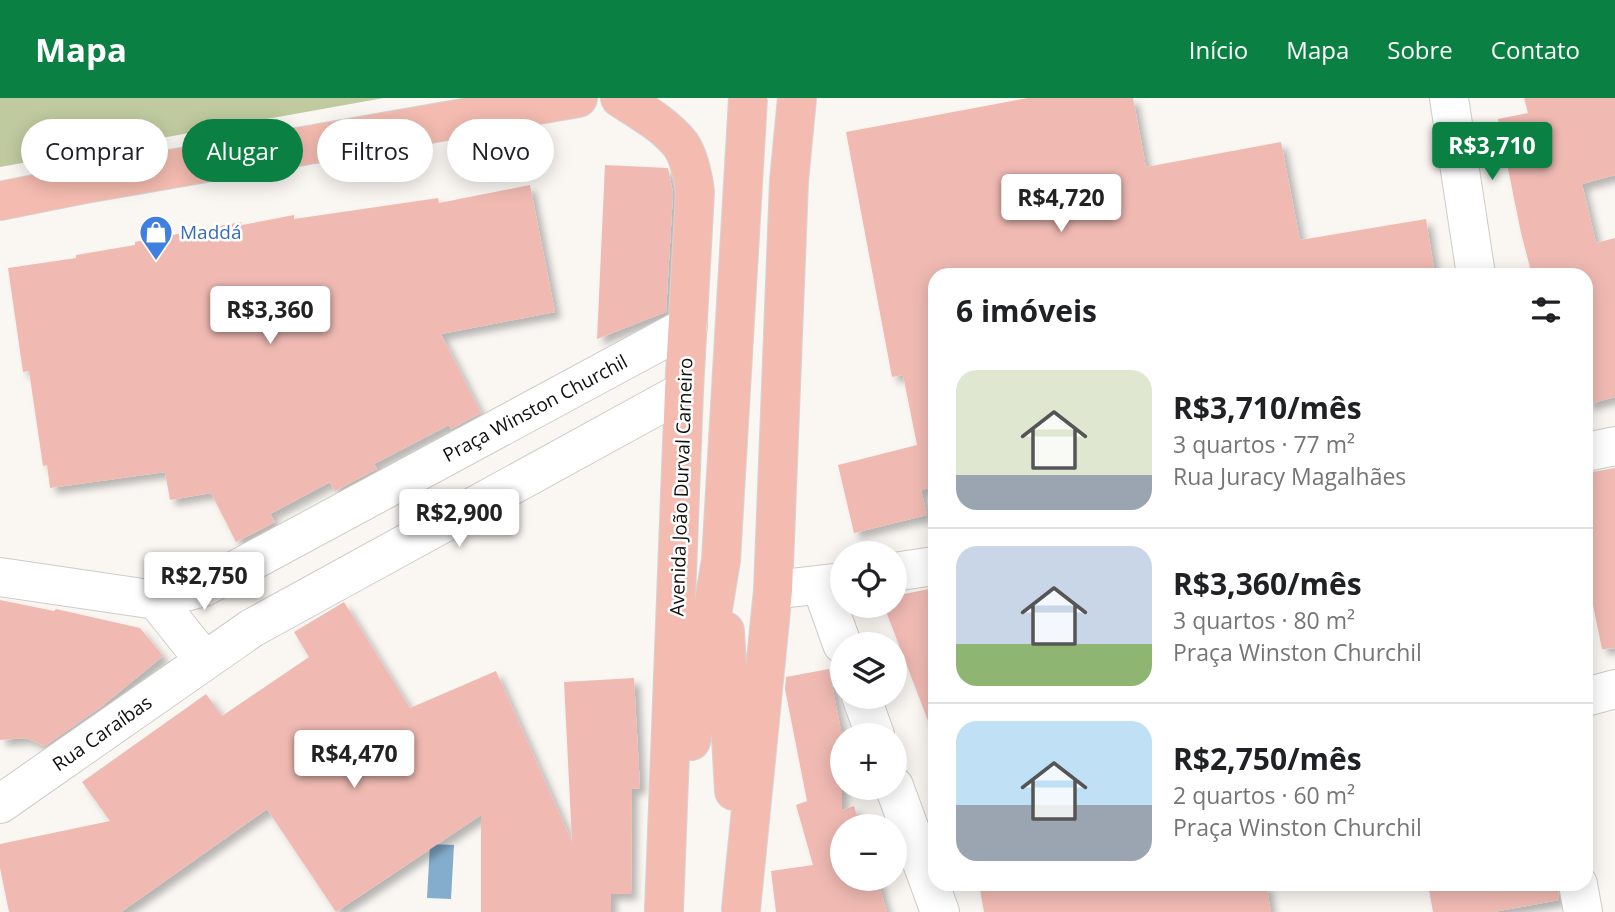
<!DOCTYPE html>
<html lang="pt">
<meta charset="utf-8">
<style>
body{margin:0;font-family:"Open Sans",sans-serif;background:#f2f2f2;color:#202124;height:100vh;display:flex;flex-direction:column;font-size:26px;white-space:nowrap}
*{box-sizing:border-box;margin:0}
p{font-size:23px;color:#757577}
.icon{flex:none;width:38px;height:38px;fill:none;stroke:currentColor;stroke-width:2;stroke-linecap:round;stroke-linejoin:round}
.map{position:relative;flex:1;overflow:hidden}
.drawer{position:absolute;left:928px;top:170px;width:665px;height:623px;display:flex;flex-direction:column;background:#fff;border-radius:21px;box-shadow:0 4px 18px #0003}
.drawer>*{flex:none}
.banner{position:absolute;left:21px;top:21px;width:665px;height:63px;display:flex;gap:14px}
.tools{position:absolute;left:830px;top:443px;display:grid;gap:14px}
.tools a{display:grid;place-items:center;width:77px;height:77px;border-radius:50%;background:#fff;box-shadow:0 4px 18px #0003;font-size:35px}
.price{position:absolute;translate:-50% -60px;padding:0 16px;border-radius:7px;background:#fff;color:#222;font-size:23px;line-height:46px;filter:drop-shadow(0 2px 4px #0008)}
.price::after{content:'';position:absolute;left:50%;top:42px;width:21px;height:16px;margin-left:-10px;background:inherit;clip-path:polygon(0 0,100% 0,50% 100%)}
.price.current{background:#0b8043;color:#fff}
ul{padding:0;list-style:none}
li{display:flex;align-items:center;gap:21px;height:175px;padding:0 28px}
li+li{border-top:2px solid #e0e0e0}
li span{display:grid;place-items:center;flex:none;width:196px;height:140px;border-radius:21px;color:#555}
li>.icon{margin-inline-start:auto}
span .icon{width:84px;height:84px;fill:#fffc;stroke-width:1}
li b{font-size:30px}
h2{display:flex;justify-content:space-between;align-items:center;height:84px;padding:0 28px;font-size:30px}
.pill{padding:0 24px;border-radius:32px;background:#fff;box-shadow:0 4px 18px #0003;font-size:24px;line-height:63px}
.pill.current{background:#0b8043;color:#fff}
header{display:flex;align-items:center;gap:42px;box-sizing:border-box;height:98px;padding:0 35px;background:#0b8043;color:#fff}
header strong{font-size:33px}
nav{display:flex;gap:38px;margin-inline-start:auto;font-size:24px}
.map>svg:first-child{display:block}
.green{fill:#c0ca9f}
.water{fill:#84accc}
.building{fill:#f0bab3;filter:url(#shadow)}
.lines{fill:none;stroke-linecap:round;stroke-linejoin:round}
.minor-casing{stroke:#cecbc8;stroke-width:40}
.major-casing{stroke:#d4d4d4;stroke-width:40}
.minor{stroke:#fff;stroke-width:38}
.major{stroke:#f4bbb0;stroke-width:38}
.major-bridge-casing{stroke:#d4d4d4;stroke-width:40;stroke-linecap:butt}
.major-bridge{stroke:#f4bbb0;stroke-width:38}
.labels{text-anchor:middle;stroke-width:5;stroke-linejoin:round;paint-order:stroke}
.shop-label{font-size:19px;fill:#366cbe;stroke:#fff;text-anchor:start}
.street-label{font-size:19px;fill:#100f0e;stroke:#fff}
</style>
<header>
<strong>Mapa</strong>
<nav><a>Início</a><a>Mapa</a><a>Sobre</a><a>Contato</a></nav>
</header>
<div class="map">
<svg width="1615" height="814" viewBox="0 0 1615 814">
<defs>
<filter id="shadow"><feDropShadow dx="6" dy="6" stdDeviation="3.5" flood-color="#0004"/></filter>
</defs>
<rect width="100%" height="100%" fill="#faf7f3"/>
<!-- green -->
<path class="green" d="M 0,0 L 384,0 L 0,69 Z"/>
<!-- water -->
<path class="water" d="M 430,746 L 454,747 L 451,801 L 427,800 Z"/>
<!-- building -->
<path class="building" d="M 1028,0 L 1133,0 L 1146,69 L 1281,44 L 1300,142 L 1426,121 L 1435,177 L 934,177 L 934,389 L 921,392 L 927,417 L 854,435 L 838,367 L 917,347 L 903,277 L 892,279 L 846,34 Z
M 1524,0 L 1615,0 L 1615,77 L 1582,86 L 1596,145 L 1615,140 L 1615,299 L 1586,307 L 1586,177 L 1532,177 L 1521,135 L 1498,21 L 1528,15 Z
M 605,67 L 668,70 L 673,95 L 666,214 L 597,241 Z
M 530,87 L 555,214 L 441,236 L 481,315 L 451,331 L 449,327 L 374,366 L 377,371 L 335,393 L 330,384 L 270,416 L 275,424 L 236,444 L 211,395 L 170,402 L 165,374 L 50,390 L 47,367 L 43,368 L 29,273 L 23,274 L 8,170 L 76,160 L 76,157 L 135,147 L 135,144 L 241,124 L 242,127 L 294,117 L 294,121 L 438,100 L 439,105 Z
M 1615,370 L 1615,550 L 1602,551 L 1586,473 L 1586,375 Z
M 934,490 L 934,632 L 932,633 L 884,508 L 894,508 L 894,498 Z
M 0,502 L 54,513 L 56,511 L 140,530 L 163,558 L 101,609 L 45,648 L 26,640 L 0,642 Z
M 344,504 L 410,610 L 496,573 L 572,744 L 564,584 L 634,580 L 640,690 L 632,691 L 631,796 L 611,796 L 611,814 L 481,814 L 481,717 L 336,814 L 267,711 L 121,814 L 9,814 L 0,770 L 0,746 L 110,723 L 82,684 L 206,596 L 222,618 L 309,559 L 294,534 Z
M 829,571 L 842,638 L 842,712 L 854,708 L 860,728 L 842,728 L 842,780 L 877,780 L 887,814 L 776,814 L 771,773 L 813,767 L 796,707 L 807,703 L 785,591 L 786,579 Z
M 979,786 L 1266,786 L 1271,814 L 984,814 Z
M 1428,786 L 1557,786 L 1559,802 L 1493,814 L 1433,814 Z"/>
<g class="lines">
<defs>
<path id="minor" d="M 1449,0 L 1476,177
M 1586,354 L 1615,348
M 894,474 L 934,468
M 0,479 L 156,502 L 204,489 L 688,228
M 821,487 L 842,546
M 773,492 L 842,484
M 156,502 L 205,563
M 861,598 L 875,637
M 1586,599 L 1615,591
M 894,688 L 940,814
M 0,706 L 252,530 L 684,293
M 1578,786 L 1583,814"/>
<path id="major" d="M 620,0 C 642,14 665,27 681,47 C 690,61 693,78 695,94 L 684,293 L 664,811
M 0,103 L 85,86 L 578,0
M 725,533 L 734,693
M 691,643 L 721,462
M 741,811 L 773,492 L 789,83 L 797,0"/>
</defs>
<!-- minor casing -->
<use href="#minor" class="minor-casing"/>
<!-- major casing -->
<use href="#major" class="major-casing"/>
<!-- minor -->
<use href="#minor" class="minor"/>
<!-- major -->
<use href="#major" class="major"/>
<defs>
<path id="major-bridge" d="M 721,462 L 748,0"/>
</defs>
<!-- major-bridge casing -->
<use href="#major-bridge" class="major-bridge-casing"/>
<!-- major-bridge -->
<use href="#major-bridge" class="major-bridge"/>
</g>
<!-- icons -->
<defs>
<symbol id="shop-pin" viewBox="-11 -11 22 30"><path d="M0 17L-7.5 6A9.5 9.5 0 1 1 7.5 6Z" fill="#3f7fe0" stroke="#fff"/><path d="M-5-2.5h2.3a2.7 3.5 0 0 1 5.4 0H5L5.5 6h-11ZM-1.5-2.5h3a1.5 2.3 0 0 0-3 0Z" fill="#fff"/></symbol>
</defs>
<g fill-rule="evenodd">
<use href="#shop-pin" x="137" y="115" width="38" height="52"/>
</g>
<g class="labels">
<!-- shop labels -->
<g class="shop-label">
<text x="180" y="141">Maddá</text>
</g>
<!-- street labels -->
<g class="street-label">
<text transform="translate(535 310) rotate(-28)" y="7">Praça Winston Churchil</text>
<text transform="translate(681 389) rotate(-88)" y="7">Avenida João Durval Carneiro</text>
<text transform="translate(102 635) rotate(-35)" y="7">Rua Caraíbas</text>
</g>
</g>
</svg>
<div class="tools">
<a><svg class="icon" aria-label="locate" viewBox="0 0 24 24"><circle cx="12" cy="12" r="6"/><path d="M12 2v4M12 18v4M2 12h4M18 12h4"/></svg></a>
<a><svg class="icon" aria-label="layers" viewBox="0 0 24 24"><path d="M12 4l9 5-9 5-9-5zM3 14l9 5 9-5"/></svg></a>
<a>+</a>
<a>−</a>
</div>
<b class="price current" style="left:1492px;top:84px">R$3,710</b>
<b class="price" style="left:1061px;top:136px">R$4,720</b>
<b class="price" style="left:270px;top:248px">R$3,360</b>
<b class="price" style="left:459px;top:451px">R$2,900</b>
<b class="price" style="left:204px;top:514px">R$2,750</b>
<b class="price" style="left:354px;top:692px">R$4,470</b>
<div class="banner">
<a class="pill">Comprar</a>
<a class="pill current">Alugar</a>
<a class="pill">Filtros</a>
<a class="pill">Novo</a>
</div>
<section class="drawer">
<h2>6 imóveis<svg class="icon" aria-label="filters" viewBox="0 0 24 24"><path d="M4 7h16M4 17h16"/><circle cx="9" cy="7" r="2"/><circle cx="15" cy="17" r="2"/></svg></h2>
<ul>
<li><span style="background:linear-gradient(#dfe7d0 75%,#9aa5b1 0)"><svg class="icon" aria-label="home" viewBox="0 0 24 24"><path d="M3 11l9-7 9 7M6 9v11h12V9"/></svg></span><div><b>R$3,710/mês</b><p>3 quartos · 77 m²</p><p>Rua Juracy Magalhães</p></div></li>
<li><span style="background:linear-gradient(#c9d6e8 70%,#8fb573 0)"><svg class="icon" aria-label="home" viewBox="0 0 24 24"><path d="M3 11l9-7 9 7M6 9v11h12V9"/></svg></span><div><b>R$3,360/mês</b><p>3 quartos · 80 m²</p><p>Praça Winston Churchil</p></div></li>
<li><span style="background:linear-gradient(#bfe0f5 60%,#9aa5b1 0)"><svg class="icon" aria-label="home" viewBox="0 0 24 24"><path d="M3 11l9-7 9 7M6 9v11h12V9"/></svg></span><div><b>R$2,750/mês</b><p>2 quartos · 60 m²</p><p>Praça Winston Churchil</p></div></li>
</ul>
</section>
</div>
